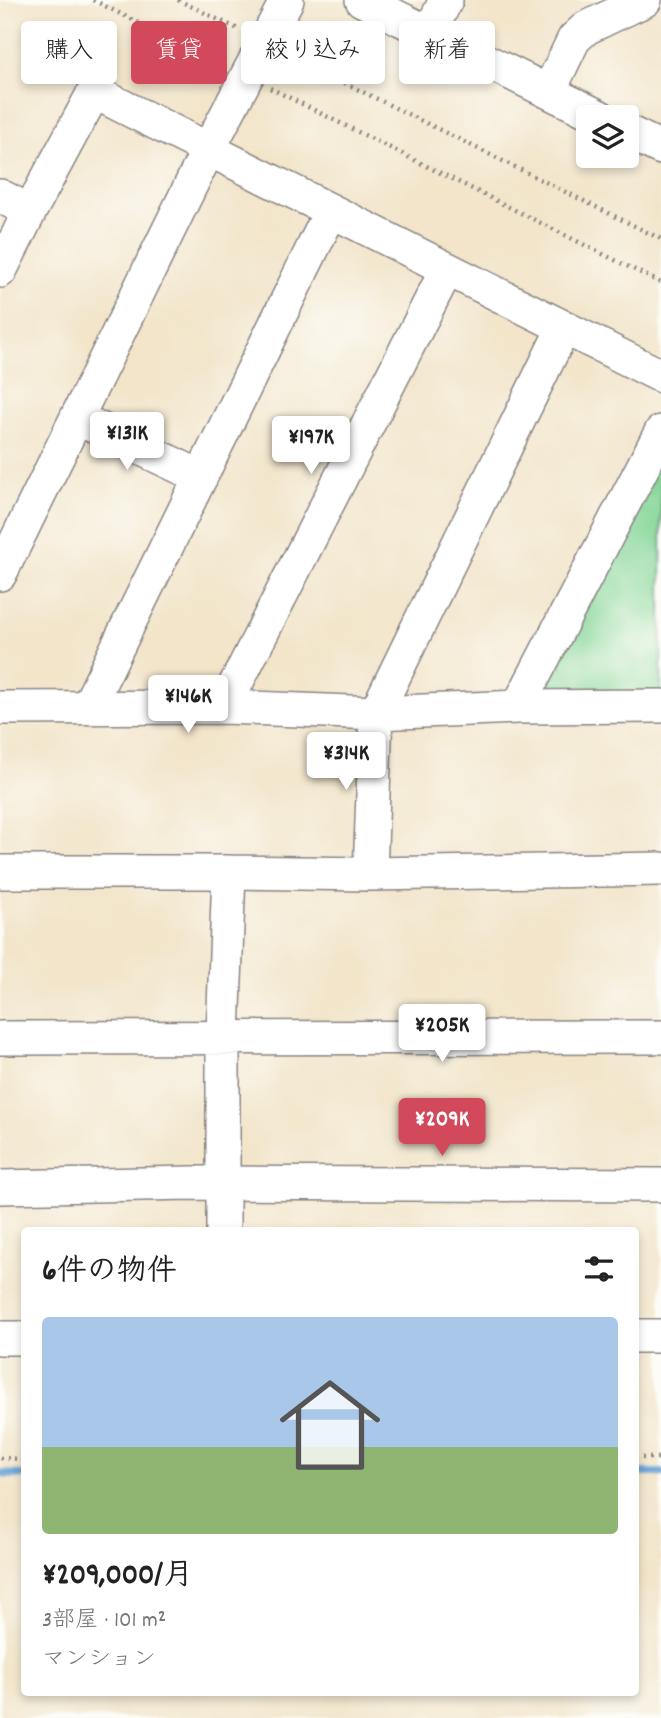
<!DOCTYPE html>
<html lang="ja">
<meta charset="utf-8">
<style>
body{margin:0;font-family:Dekko,"Klee One",sans-serif;background:#f6f6f6;color:#222;height:100vh;display:flex;flex-direction:column;font-size:26px;white-space:nowrap}
*{box-sizing:border-box;margin:0}
p{font-size:23px;color:#767676}
.icon{flex:none;width:38px;height:38px;fill:none;stroke:currentColor;stroke-width:2;stroke-linecap:round;stroke-linejoin:round}
.map{position:relative;flex:1;overflow:hidden}
.panel{position:absolute;left:21px;top:1227px;width:618px;height:469px;display:flex;flex-direction:column;background:#fff;border-radius:7px;box-shadow:0 4px 10px #0003}
.panel>*{flex:none}
.hud{position:absolute;left:21px;top:21px;width:620px;height:63px;display:flex;gap:14px}
.buttons{position:absolute;left:576px;top:105px;display:grid;gap:14px}
.buttons a{display:grid;place-items:center;width:63px;height:63px;border-radius:7px;background:#fff;box-shadow:0 4px 10px #0003;font-size:35px}
.price{position:absolute;translate:-50% -60px;padding:0 16px;border-radius:7px;background:#fff;color:#222;font-size:23px;line-height:46px;filter:drop-shadow(0 2px 4px #0008)}
.price::after{content:'';position:absolute;left:50%;top:42px;width:21px;height:16px;margin-left:-10px;background:inherit;clip-path:polygon(0 0,100% 0,50% 100%)}
.price.on{background:#d1495b;color:#fff}
ul{padding:0;list-style:none}
li{display:grid;align-content:center;gap:14px;height:371px;padding:0 21px}
li+li{border-top:2px solid #e0e0e0}
li span{display:grid;place-items:center;height:217px;border-radius:7px;color:#555}
li>.icon{margin-inline-start:auto}
span .icon{width:126px;height:126px;fill:#fffc;stroke-width:1}
li b{font-size:30px}
h2{display:flex;justify-content:space-between;align-items:center;height:84px;padding:0 21px;font-size:30px}
.tag{padding:0 24px;border-radius:7px;background:#fff;box-shadow:0 4px 10px #0003;font-size:24px;line-height:63px}
.tag.on{background:#d1495b;color:#fff}
.map>svg:first-child{display:block}
.green{fill:#84d697;stroke:#537c69;stroke-width:2}
.lines{fill:none;stroke-linecap:round;stroke-linejoin:round}
.stream{stroke:#64a1d5;stroke-width:8}
.minor-casing{stroke:#8a8482;stroke-width:36}
.path{stroke:#8a8482;stroke-width:4.5;stroke-dasharray:2 5;stroke-linecap:butt}
.minor{stroke:#fff;stroke-width:33}
</style>
<div class="map">
<svg width="661" height="1718" viewBox="0 0 661 1718">
<rect width="100%" height="100%" fill="#fdfcf7"/>
<filter id="ink" filterUnits="userSpaceOnUse"><feTurbulence type="fractalNoise" baseFrequency=".0143" numOctaves="2"/><feDisplacementMap in="SourceGraphic" scale="14" xChannelSelector="R" yChannelSelector="G"/><feConvolveMatrix kernelMatrix="1 2 1 2 8 2 1 2 1" color-interpolation-filters="sRGB"/></filter>
<filter id="wash" filterUnits="userSpaceOnUse"><feTurbulence type="fractalNoise" baseFrequency=".00686" numOctaves="4" result="noise"/><feDisplacementMap in="SourceGraphic" scale="28" xChannelSelector="R" yChannelSelector="G"/><feGaussianBlur stdDeviation="1.57" result="paint"/><feColorMatrix in="noise" values="0 0 0 0 0 0 0 0 0 0 0 0 0 0 0 0 0 1.4 0 .05"/><feComposite in="paint" operator="in"/></filter>
<g filter="url(#wash)">
<rect width="100%" height="100%" fill="#f2e5ca"/>
<!-- green -->
<path class="green" d="M 661,450 L 661,698 L 531,701 Z"/>
<g class="lines">
<!-- stream -->
<path class="stream" d="M 635,1473 L 661,1473
M 0,1474 L 24,1475"/>
</g>
</g>
<g filter="url(#ink)">
<g class="lines">
<defs>
<path id="minor" d="M 362,0 L 600,117
M 429,34 L 446,0
M 549,91 L 574,39 L 586,28 L 645,0
M 626,131 L 661,148
M 0,196 L 30,211
M 0,271 L 30,211 L 94,92 L 661,376
M 77,418 L 201,477
M 0,574 L 208,150 L 287,0
M 88,707 L 331,211
M 224,707 L 447,269
M 518,707 L 661,432
M 0,708 L 224,707 L 376,713 L 518,707 L 661,706
M 0,872 L 229,872 L 370,874 L 661,869
M 370,874 L 376,713 L 564,327
M 0,1038 L 661,1037
M 0,1187 L 191,1183 L 661,1185
M 223,1230 L 223,1036 L 229,872
M 635,1336 L 661,1336
M 0,1338 L 24,1338"/>
</defs>
<!-- minor casing -->
<use href="#minor" class="minor-casing"/>
<!-- path -->
<path class="path" d="M 93,0 L 221,64
M 178,0 L 240,30
M 288,55 L 661,239
M 270,88 L 661,283
M 0,1458 L 24,1459
M 635,1458 L 661,1458"/>
<!-- minor -->
<use href="#minor" class="minor"/>
</g>
</g>
</svg>
<div class="buttons">
<a><svg class="icon" aria-label="layers" viewBox="0 0 24 24"><path d="M12 4l9 5-9 5-9-5zM3 14l9 5 9-5"/></svg></a>
</div>
<b class="price" style="left:127px;top:472px">¥131K</b>
<b class="price" style="left:311px;top:476px">¥197K</b>
<b class="price" style="left:188px;top:735px">¥146K</b>
<b class="price" style="left:346px;top:792px">¥314K</b>
<b class="price" style="left:442px;top:1064px">¥205K</b>
<b class="price on" style="left:442px;top:1158px">¥209K</b>
<div class="hud">
<a class="tag">購入</a>
<a class="tag on">賃貸</a>
<a class="tag">絞り込み</a>
<a class="tag">新着</a>
</div>
<section class="panel">
<h2>6件の物件<svg class="icon" aria-label="filters" viewBox="0 0 24 24"><path d="M4 7h16M4 17h16"/><circle cx="9" cy="7" r="2"/><circle cx="15" cy="17" r="2"/></svg></h2>
<ul>
<li><span style="background:linear-gradient(#a9c7e8 60%,#8fb573 0)"><svg class="icon" aria-label="home" viewBox="0 0 24 24"><path d="M3 11l9-7 9 7M6 9v11h12V9"/></svg></span><div><b>¥209,000/月</b><p>3部屋 · 101 m²</p><p>マンション</p></div></li>
</ul>
</section>
</div>
